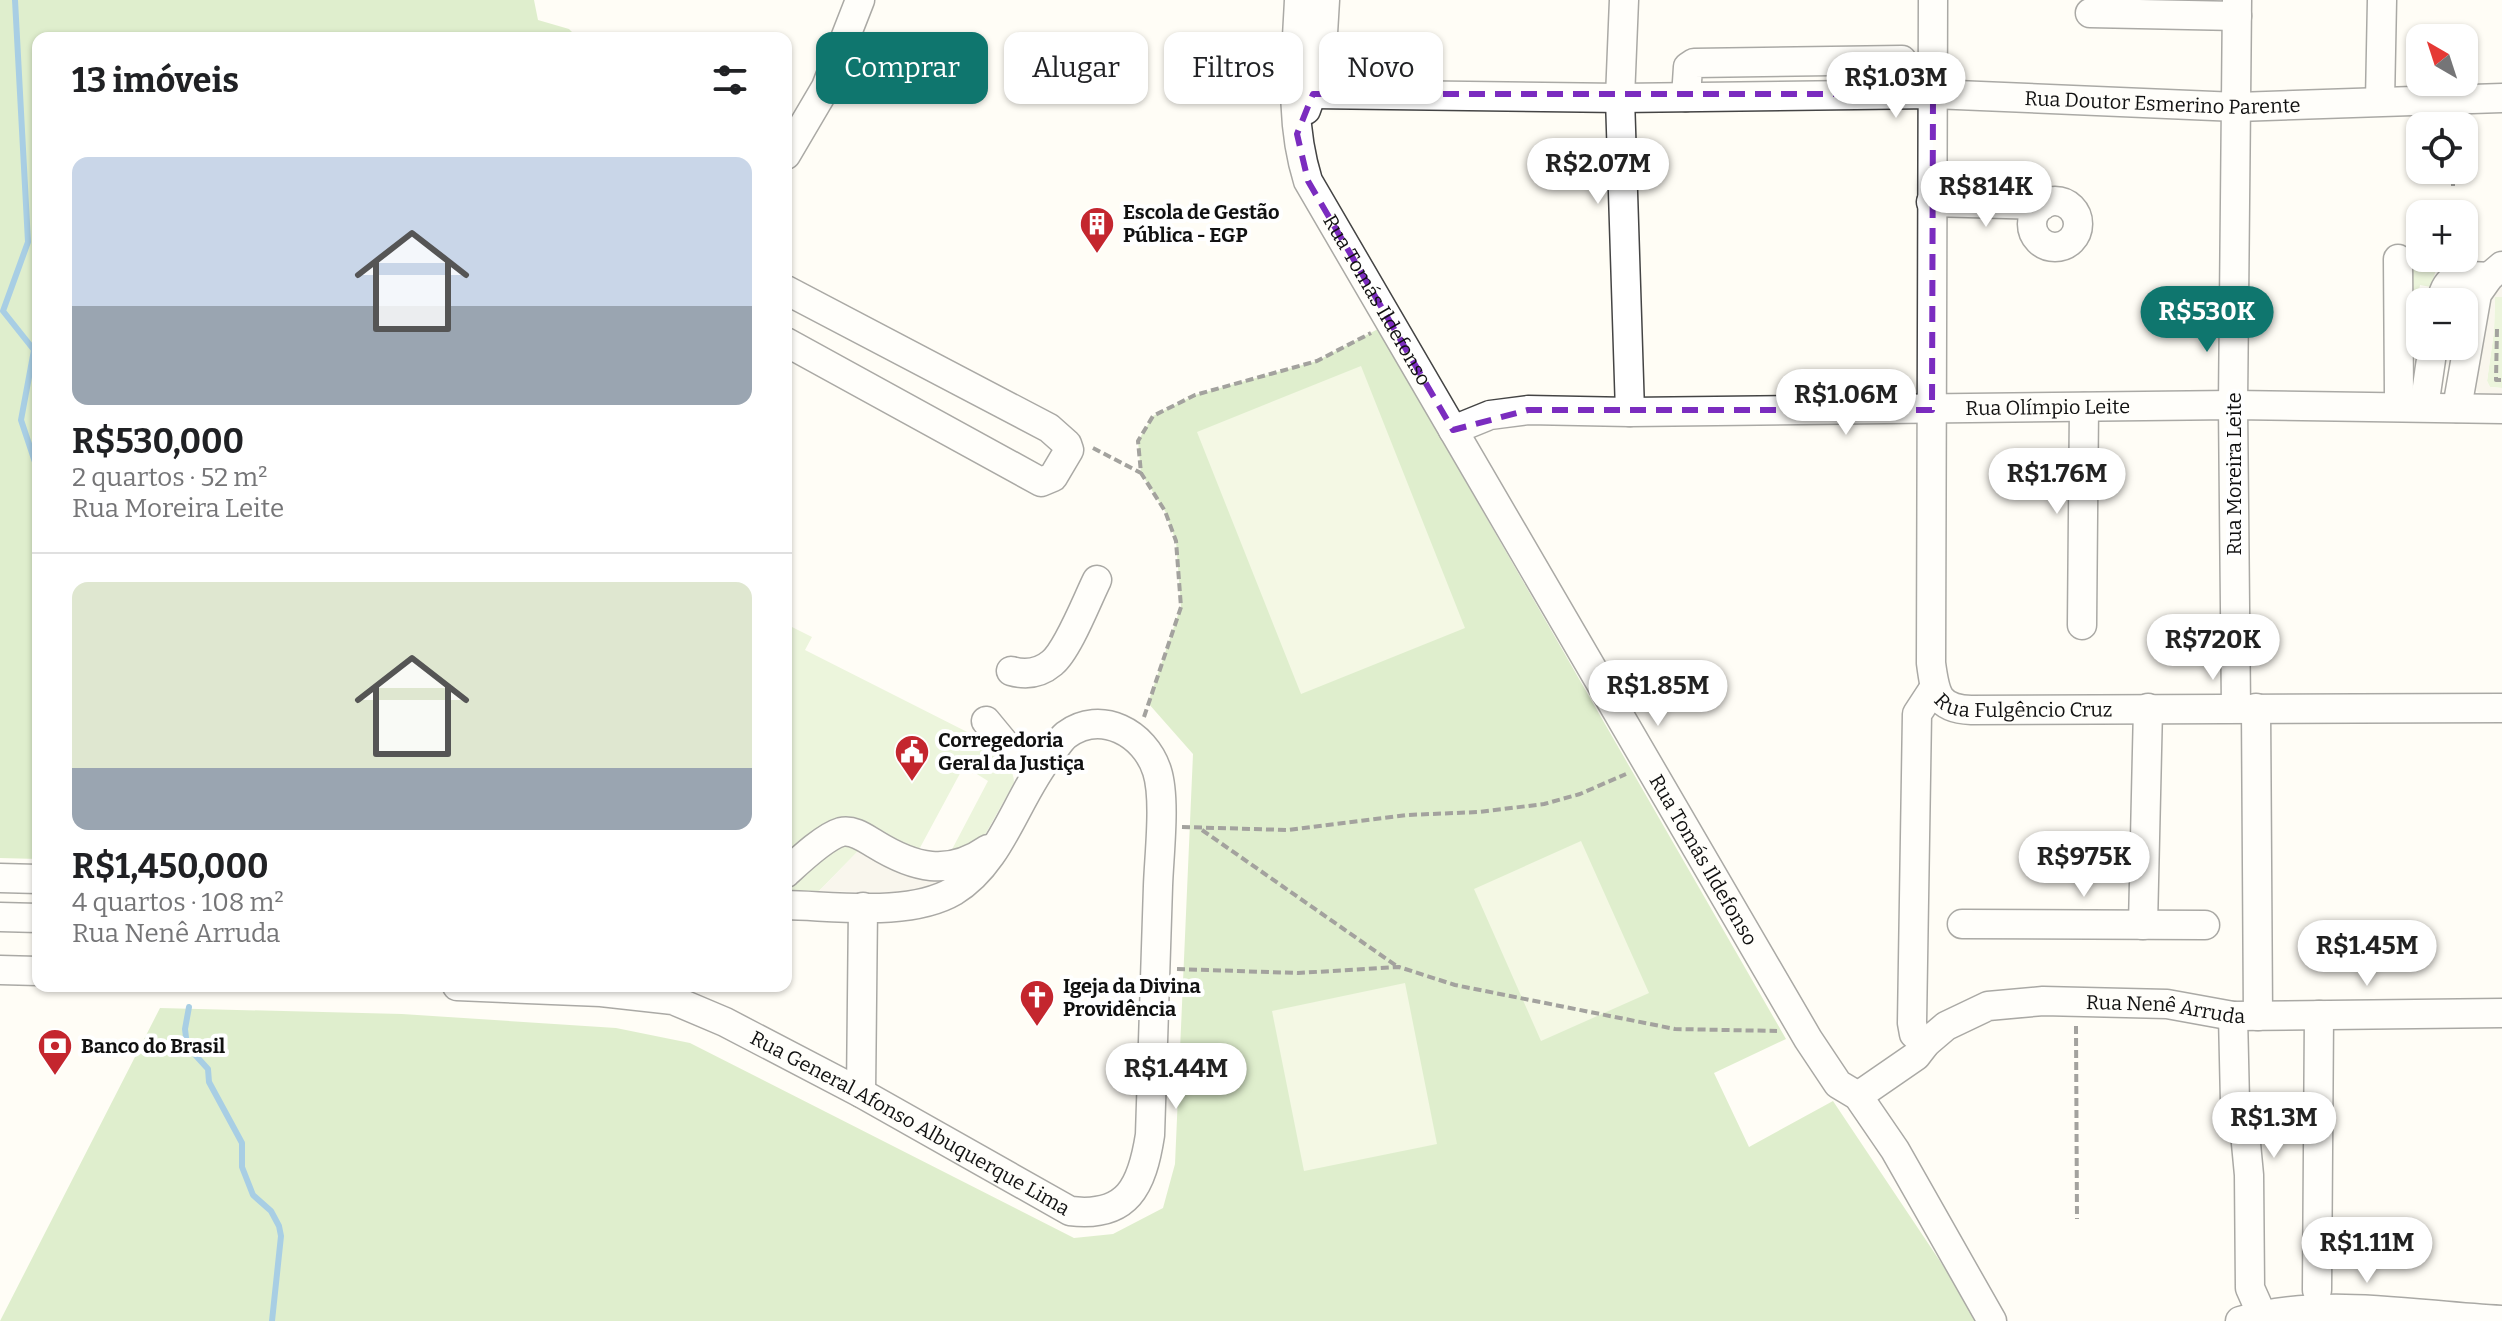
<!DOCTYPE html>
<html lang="pt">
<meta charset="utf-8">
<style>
body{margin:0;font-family:Bitter,serif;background:#f2f2f2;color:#202124;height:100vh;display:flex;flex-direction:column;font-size:30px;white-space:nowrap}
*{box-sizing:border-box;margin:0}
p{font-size:26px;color:#757577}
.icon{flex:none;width:44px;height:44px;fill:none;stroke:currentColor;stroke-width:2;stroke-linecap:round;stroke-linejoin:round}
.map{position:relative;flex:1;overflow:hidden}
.panel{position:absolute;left:32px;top:32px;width:760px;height:960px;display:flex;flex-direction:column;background:#fff;border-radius:16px;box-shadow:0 2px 6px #0004}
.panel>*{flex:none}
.hud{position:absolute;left:816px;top:32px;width:760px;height:72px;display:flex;gap:16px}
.needle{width:52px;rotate:321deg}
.controls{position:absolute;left:2406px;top:24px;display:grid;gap:16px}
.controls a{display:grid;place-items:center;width:72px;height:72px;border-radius:16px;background:#fff;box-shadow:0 2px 6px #0004;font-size:40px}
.price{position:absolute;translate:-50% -68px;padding:0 18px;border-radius:28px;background:#fff;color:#222;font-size:26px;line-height:52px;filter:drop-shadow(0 2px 4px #0008)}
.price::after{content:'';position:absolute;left:50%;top:48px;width:24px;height:18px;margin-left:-12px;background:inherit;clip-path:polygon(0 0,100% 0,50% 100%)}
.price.active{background:#0f766e;color:#fff}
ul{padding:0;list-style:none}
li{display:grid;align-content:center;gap:16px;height:424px;padding:0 40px}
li+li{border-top:2px solid #e0e0e0}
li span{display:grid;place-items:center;height:248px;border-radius:16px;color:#555}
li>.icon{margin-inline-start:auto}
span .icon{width:144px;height:144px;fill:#fffc;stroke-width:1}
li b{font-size:34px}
h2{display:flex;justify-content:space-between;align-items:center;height:96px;padding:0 40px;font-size:34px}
.chip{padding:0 28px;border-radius:16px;background:#fff;box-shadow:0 2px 6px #0004;font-size:28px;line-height:72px}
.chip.active{background:#0f766e;color:#fff}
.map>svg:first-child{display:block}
.green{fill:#d5ebbd}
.forest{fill:#b9dc9c}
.pitch{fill:#e6f2cf}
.plaza{fill:#f1ede2}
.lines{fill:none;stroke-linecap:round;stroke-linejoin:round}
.stream{stroke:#3f96cf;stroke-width:6}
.minor-casing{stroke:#444;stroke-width:31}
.path{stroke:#333;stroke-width:4;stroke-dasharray:8 4;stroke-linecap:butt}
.minor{stroke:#fff;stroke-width:28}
.marked{fill:none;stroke:#7b2cbf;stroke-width:6;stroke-dasharray:16 10;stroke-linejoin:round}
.labels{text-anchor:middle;stroke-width:8;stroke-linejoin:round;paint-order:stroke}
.street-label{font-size:20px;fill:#111;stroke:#fff}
.poi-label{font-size:20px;font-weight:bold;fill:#111;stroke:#fff;text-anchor:start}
</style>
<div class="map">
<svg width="2502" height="1321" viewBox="0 0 2502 1321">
<rect width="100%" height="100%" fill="#fffdf5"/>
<!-- green -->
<path class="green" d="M 2408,255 L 2420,255 L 2420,258 L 2450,258 L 2437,266 L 2431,287 L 2420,285 L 2406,363 Z
M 2495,297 L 2502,297 L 2502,388 L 2490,387 L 2487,381 L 2494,331 Z
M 786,624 L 812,637 L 805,650 L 983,740 C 996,752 1014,764 1014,783 L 976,851 L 948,857 L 988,781 L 964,766 L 915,857 L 858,826 L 786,863 Z
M 835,844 L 863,846 L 819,891 L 786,891 L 786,881 Z"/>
<!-- forest -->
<path class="forest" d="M 0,0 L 534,0 L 538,20 L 569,29 L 578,38 L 38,38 L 38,859 L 0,858 Z
M 1378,329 L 1786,1039 L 1714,1073 L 1749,1147 L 1833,1101 L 1980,1321 L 0,1321 L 160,1008 L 402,1014 L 616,1028 L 690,1043 L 1074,1238 L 1113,1234 L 1163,1208 L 1175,1164 L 1193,754 L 1148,703 L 1181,606 L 1176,541 L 1165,511 L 1141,473 L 1138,441 L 1153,416 L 1195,395 L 1317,361 Z"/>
<!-- pitch -->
<path class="pitch" d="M 1361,366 L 1465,628 L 1301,694 L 1197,432 Z
M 1581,841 L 1649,993 L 1541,1041 L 1474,889 Z
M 1405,983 L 1437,1144 L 1304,1171 L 1272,1011 Z"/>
<!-- plaza -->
<path class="plaza" d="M 2502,279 L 2502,297 L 2495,297 L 2494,331 L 2487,381 L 2490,387 L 2502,388 L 2502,397 L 2484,397 L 2473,388 L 2471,379 L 2486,301 L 2493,286 Z
M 863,846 L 956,873 L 931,887 L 905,893 L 819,891 Z"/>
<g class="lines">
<!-- stream -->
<path class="stream" d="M 15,0 L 28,242 L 3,311 L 34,350 L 21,420 L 38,471
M 189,1007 L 185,1029 L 187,1046 L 208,1069 L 209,1082 L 242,1143 L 242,1167 L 253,1195 L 271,1211 L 279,1226 L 281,1236 L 272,1321"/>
<defs>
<g id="minor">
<path id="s1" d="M 1299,0 C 1296,63 1289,120 1308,181 L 1808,1039 L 1838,1084 L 1858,1096 L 1895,1150 L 1992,1321"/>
<path d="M 1624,0 L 1620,98 L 1630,412"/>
<path id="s2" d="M 1933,0 L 1931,663 C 1935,693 1937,709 1971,710 L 2502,708"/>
<path d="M 2090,13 L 2237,16"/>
<path id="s3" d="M 1293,91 L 1313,94 L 1620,98 L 1933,94 L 2237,107 L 2502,98"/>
<path d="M 1686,97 L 1688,67 L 1694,63 L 1902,60"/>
<path d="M 2380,101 L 2382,0"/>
<path d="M 1306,110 L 1321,67 L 1325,0"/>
<path d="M 786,155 L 826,87 L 860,0"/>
<circle cx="2055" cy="224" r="23"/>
<path d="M 1931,202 L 2043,205"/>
<path d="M 2398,259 L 2399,394"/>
<path d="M 786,290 L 1049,428 L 1067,444 L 1069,450 L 1053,477 L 1041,482 L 786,342"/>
<path d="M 2441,302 C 2447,271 2463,276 2489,277"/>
<path d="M 2424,407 L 2433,346"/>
<path d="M 2457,408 L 2477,294 L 2489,277 L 2502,266"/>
<path id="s4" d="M 1453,430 L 1490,415 L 1528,410 L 1630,412 L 2233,405 L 2502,409"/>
<path d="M 2082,625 L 2084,407"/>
<path d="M 1011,671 C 1025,675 1039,674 1052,663 C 1068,650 1087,600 1097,580"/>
<path d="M 2236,708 L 2233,405 L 2237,0"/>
<path d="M 2256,708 L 2258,1016"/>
<path d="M 986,721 L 1005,744 L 1038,768"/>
<path d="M 786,873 C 799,861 824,837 841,832 C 853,829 865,838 875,844 C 914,868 948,877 988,849"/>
<path d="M 0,878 L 38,879"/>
<path d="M 0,917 L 38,918"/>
<path d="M 1962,924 L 2205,925"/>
<path d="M 2143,925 L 2148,708"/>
<path d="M 0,970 L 38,971"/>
<path id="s5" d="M 457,986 L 601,992 L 673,1000 L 725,1022 L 861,1093 L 1070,1211 C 1128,1218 1142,1186 1150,1135 C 1152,1052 1155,969 1158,886 C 1159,855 1166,799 1157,771 C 1145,733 1101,709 1066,735 C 1060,740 1056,747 1051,754 C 1017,795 1002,862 954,891 C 910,917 836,906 786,905"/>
<path d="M 2233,1016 L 2235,1102 L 2245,1133 L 2249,1175 L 2250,1288 L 2262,1315"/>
<path d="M 1926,1043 L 1914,1034 L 1912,1023 L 1917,714 L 1934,688"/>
<path d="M 861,1093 L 863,907"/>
<path id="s6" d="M 1858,1096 L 1916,1056 L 1926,1043 L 1946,1026 L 1988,1006 L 2043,1001 L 2167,1004 L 2233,1016 L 2502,1013"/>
<path d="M 2317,1290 L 2319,1015"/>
<path d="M 2240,1321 C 2324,1296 2416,1316 2502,1320"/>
</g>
</defs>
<!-- minor casing -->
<use href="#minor" class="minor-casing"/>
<!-- path -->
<path class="path" d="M 2453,170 L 2453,186
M 2497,329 L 2496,380 L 2502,380
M 1093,448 L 1141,473
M 1144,717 L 1181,607 L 1176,541 L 1165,511 L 1141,473 L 1138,441 L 1153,416 L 1195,395 L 1317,361 L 1371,333
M 1182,827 L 1288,830 L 1407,815 L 1479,812 L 1544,804 L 1580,794 L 1626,774
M 1202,830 L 1398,967
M 1177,969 L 1298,973 L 1399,967 L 1455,985 L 1675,1029 L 1777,1031
M 2076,1026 L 2077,1219"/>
<!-- minor -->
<use href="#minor" class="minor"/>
</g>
<!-- marked area -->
<path d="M0 0H2502V1321H0ZM 1313,94 L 1933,94 L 1932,410 L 1528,410 L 1453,430 L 1308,181 L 1297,134 Z" fill="#fffdf5" fill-opacity=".55" fill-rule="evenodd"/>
<path class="marked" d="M 1313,94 L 1933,94 L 1932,410 L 1528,410 L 1453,430 L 1308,181 L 1297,134 Z"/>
<!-- icons -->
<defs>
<symbol id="building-pin" viewBox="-11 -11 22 30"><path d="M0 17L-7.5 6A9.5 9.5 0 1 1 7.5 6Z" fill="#c4262e" stroke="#fff"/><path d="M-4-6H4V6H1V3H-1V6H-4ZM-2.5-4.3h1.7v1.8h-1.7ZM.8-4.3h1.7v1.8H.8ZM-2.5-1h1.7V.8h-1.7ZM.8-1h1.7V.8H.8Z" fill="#fff"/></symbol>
<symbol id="civic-pin" viewBox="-11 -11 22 30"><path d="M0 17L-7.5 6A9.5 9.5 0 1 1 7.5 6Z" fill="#c4262e" stroke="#fff"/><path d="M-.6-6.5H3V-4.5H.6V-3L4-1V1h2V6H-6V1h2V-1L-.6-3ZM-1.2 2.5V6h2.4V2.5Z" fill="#fff"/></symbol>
<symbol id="church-pin" viewBox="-11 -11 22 30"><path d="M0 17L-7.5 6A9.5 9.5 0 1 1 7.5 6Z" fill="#c4262e" stroke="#fff"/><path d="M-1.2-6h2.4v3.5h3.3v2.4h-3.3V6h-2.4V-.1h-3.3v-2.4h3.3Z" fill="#fff"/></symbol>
<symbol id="bank-pin" viewBox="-11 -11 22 30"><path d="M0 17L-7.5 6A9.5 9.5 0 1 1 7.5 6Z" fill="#c4262e" stroke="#fff"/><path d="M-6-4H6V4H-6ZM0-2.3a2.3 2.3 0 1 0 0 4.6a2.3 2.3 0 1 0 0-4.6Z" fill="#fff"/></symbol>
</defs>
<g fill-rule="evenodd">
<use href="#building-pin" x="1077" y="204" width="40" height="54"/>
<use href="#civic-pin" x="892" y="732" width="40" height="54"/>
<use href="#church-pin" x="1017" y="977" width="40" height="54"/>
<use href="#bank-pin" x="35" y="1026" width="40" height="54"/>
</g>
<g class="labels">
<!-- street labels -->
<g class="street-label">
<text dy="7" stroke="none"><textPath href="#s3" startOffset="870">Rua Doutor Esmerino Parente</textPath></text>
<text dy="7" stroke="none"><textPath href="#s1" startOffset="320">Rua Tomás Ildefonso</textPath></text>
<text dy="7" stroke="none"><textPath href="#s4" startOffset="598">Rua Olímpio Leite</textPath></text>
<text transform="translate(2234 474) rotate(-90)" y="7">Rua Moreira Leite</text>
<text dy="7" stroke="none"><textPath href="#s2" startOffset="786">Rua Fulgêncio Cruz</textPath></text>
<text dy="7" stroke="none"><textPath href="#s1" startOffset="968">Rua Tomás Ildefonso</textPath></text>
<text dy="7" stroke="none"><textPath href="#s6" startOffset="338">Rua Nenê Arruda</textPath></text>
<text dy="7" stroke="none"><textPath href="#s5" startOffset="484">Rua General Afonso Albuquerque Lima</textPath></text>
</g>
<!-- poi labels -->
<g class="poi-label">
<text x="1123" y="219">Escola de Gestão<tspan x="1123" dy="23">Pública - EGP</tspan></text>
<text x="938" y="747">Corregedoria<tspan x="938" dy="23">Geral da Justiça</tspan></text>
<text x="1063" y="993">Igeja da Divina<tspan x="1063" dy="23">Providência</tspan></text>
<text x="81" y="1053">Banco do Brasil</text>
</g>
</g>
</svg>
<div class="controls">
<a><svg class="needle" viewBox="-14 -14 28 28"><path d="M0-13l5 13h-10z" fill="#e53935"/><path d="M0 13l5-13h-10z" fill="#757577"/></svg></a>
<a><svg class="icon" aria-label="locate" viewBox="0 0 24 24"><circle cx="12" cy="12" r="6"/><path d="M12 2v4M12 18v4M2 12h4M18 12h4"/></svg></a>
<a>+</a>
<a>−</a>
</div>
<b class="price" style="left:1896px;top:120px">R$1.03M</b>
<b class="price" style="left:1598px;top:206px">R$2.07M</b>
<b class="price" style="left:1986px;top:229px">R$814K</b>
<b class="price active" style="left:2207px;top:354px">R$530K</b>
<b class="price" style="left:1846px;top:437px">R$1.06M</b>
<b class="price" style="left:2057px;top:516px">R$1.76M</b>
<b class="price" style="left:2213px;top:682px">R$720K</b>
<b class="price" style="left:1658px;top:728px">R$1.85M</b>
<b class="price" style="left:2084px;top:899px">R$975K</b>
<b class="price" style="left:2367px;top:988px">R$1.45M</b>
<b class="price" style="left:1176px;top:1111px">R$1.44M</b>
<b class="price" style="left:2274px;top:1160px">R$1.3M</b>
<b class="price" style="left:2367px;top:1285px">R$1.11M</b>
<div class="hud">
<a class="chip active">Comprar</a>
<a class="chip">Alugar</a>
<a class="chip">Filtros</a>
<a class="chip">Novo</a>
</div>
<section class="panel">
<h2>13 imóveis<svg class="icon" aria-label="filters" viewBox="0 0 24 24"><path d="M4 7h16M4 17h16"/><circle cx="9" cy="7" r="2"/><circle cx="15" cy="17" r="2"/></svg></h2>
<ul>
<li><span style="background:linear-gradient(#c9d6e8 60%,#9aa5b1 0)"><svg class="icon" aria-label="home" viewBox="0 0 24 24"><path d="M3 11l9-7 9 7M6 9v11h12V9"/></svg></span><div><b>R$530,000</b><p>2 quartos · 52 m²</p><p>Rua Moreira Leite</p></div></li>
<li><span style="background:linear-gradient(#dfe7d0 75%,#9aa5b1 0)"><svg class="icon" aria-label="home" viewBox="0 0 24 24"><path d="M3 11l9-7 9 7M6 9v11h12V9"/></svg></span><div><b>R$1,450,000</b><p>4 quartos · 108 m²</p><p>Rua Nenê Arruda</p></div></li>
</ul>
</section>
</div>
